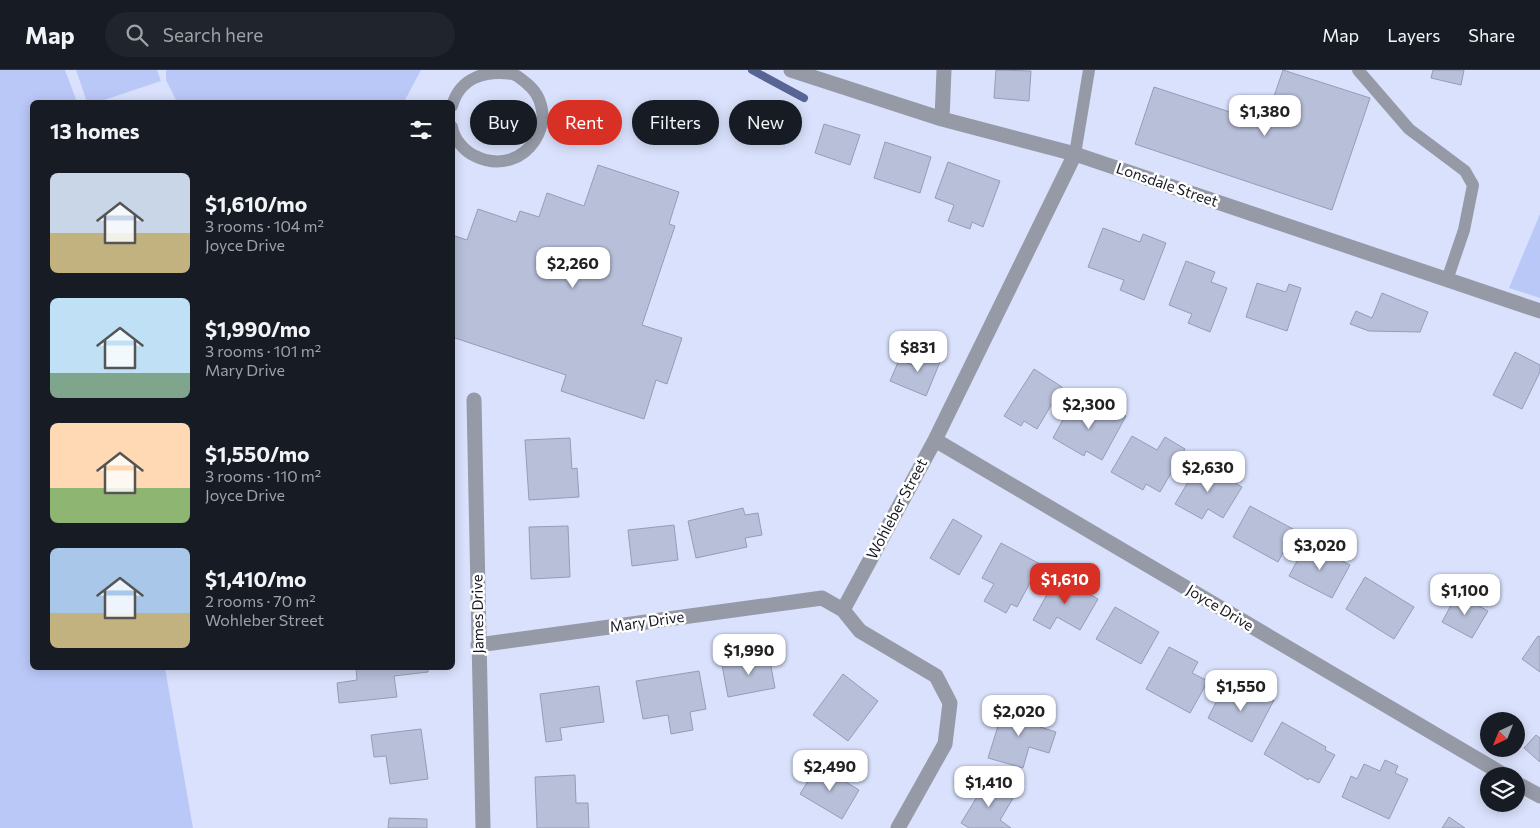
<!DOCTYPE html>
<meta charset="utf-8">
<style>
body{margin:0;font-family:Commissioner,sans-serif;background:#20242c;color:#f1f3f6;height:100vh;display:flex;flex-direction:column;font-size:19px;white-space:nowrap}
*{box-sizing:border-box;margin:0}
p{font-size:16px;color:#9ea1a6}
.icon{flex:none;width:28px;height:28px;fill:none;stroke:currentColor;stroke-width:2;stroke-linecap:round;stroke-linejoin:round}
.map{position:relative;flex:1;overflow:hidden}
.panel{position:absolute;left:30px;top:30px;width:425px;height:570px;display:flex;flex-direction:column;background:#171b24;border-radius:8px;box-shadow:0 2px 12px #0003}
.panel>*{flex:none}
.guide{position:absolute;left:470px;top:30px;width:475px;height:45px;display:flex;gap:10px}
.needle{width:32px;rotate:223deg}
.buttons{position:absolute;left:1480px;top:642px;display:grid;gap:10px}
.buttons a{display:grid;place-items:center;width:45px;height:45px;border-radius:50%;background:#171b24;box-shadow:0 2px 12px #0003;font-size:25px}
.price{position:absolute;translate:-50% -42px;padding:0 11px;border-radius:10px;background:#fff;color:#222;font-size:16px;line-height:32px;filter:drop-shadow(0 1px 2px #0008)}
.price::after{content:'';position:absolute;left:50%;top:30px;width:15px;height:11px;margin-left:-8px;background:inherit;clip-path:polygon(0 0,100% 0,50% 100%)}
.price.current{background:#d93025;color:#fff}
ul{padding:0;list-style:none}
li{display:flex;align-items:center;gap:15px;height:125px;padding:0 20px}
li span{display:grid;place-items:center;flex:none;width:140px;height:100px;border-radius:8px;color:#555}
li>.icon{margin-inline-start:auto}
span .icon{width:60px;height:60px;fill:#fffc;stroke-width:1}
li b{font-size:21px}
h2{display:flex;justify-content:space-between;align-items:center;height:60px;padding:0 20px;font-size:21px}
.pill{padding:0 18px;border-radius:22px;background:#171b24;box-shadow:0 2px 12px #0003;font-size:18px;line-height:45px}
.pill.current{background:#d93025;color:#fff}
header{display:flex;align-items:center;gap:30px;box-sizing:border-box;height:70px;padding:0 25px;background:#171b24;border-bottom:1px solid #363941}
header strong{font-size:24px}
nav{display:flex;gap:28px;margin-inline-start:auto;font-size:18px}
.search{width:350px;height:45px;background:#20242c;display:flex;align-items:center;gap:12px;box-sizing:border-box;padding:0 18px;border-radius:28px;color:#9ea1a6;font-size:19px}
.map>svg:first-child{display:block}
.green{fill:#bac8f8}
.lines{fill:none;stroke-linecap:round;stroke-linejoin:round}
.stream{stroke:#586493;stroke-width:8}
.building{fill:#b7bfd9;stroke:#959db6}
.lane{stroke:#969aa6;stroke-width:12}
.street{stroke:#969aa6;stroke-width:15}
.labels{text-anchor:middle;stroke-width:5;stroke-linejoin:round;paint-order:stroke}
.street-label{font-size:15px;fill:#161822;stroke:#fff}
</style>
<header>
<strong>Map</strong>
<div class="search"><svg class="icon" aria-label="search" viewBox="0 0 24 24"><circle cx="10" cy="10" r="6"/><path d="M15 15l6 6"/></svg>Search here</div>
<nav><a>Map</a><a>Layers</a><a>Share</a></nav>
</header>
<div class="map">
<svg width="1540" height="758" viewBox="0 0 1540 758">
<rect width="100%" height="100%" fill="#d9e1fc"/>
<!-- green -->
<path class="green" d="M 0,0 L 65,0 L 77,32 L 32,32 L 32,598 L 165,598 L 193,758 L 0,758 Z
M 76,0 L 157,0 L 161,11 L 98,32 L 87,32 Z
M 166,0 L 421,0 L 404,32 L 177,32 L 166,10 Z
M 1540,144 L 1540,228 L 1509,218 Z"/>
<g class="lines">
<!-- stream -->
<path class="stream" d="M 752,0 L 804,28"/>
</g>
<!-- building -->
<path class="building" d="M 996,0 L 1031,1 L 1029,31 L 994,28 Z
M 1283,0 L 1370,28 L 1332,140 L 1135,74 L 1154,17 L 1236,44 L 1242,25 L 1271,35 Z
M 1433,0 L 1464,0 L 1461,15 L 1431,8 Z
M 824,54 L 860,65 L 850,95 L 815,83 Z
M 885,72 L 931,87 L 920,123 L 874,108 Z
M 948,92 L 1000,111 L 983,157 L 972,152 L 970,159 L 948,151 L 954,135 L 935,128 Z
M 598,95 L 679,122 L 669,154 L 675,156 L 642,255 L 682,268 L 667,314 L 656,310 L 644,349 L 561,321 L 566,305 L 452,267 L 452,165 L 467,170 L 478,139 L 516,152 L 520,141 L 539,147 L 547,123 L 584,136 Z
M 1103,158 L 1140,172 L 1143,164 L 1166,173 L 1144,230 L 1120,220 L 1124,210 L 1088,197 Z
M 1186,191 L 1215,202 L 1211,212 L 1227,218 L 1210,262 L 1188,253 L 1192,244 L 1169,235 Z
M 1257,213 L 1286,222 L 1289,214 L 1301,218 L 1287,261 L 1246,247 Z
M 1382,223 L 1428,242 L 1420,262 L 1369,261 L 1350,254 L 1356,241 L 1372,248 Z
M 922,278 L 942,287 L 926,326 L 890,311 L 899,290 L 915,296 Z
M 1515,282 L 1540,295 L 1540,302 L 1522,339 L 1493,325 Z
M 1034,299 L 1062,317 L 1037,359 L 1024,351 L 1021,356 L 1004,346 Z
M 1073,331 L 1098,344 L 1103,334 L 1126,346 L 1102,390 L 1086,381 L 1084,386 L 1053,368 Z
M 1132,366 L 1157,380 L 1165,367 L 1185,379 L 1160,422 L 1146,414 L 1143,420 L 1111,402 Z
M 570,368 L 572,399 L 577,398 L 579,427 L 529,430 L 525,370 Z
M 1200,392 L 1242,417 L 1223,448 L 1208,439 L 1202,449 L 1175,434 Z
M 1250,436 L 1295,460 L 1278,492 L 1233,467 Z
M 743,438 L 745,445 L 758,443 L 762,465 L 745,468 L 747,477 L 696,488 L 688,451 Z
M 953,449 L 982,466 L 959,505 L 930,488 Z
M 674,455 L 678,490 L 632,496 L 628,460 Z
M 568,456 L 570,507 L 531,509 L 529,457 Z
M 1001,473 L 1040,494 L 1017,537 L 1011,534 L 1006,543 L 984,531 L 994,514 L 982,508 Z
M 1307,473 L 1350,495 L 1332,528 L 1289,506 Z
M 1057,506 L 1098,529 L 1080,560 L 1057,547 L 1050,559 L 1033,550 Z
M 1365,507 L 1414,537 L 1394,569 L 1346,539 Z
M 1457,524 L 1488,541 L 1472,568 L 1442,552 Z
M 1115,537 L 1159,562 L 1141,594 L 1096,569 Z
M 1538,566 L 1540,567 L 1540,602 L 1522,589 Z
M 1169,577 L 1198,592 L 1192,603 L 1208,611 L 1190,643 L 1146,619 Z
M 769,586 L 775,618 L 728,627 L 722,595 Z
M 356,598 L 428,598 L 428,602 L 394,606 L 397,627 L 339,633 L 337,613 L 357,610 Z
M 699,601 L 706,639 L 690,642 L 693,660 L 671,664 L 668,645 L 643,649 L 636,611 Z
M 843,604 L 878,631 L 848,671 L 813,645 Z
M 1225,615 L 1249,628 L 1254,620 L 1274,630 L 1252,672 L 1208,648 Z
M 599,616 L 604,652 L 560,658 L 562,670 L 546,672 L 540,624 Z
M 1005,634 L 1040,645 L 1037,656 L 1056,662 L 1049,683 L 1029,677 L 1023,698 L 988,688 Z
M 1282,652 L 1326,677 L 1325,680 L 1335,685 L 1319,713 L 1309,708 L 1308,710 L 1264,684 Z
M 421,659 L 428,709 L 390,714 L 386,686 L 374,687 L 371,665 Z
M 1536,665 L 1540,668 L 1540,692 L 1524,678 Z
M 1385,690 L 1398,696 L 1395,703 L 1408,709 L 1389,749 L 1342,727 L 1351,706 L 1357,709 L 1364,694 L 1380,701 Z
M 818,695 L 859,720 L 842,749 L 800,724 Z
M 575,705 L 576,733 L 588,733 L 589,758 L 537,758 L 535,707 Z
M 988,709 L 1015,725 L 1000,750 L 1011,758 L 969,758 L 961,753 Z
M 1449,747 L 1465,758 L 1442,758 Z
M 389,748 L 427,749 L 427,758 L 388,758 Z"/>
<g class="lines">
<!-- lane -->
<path class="lane" d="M 1358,0 L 1409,59 L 1465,101 L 1473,115 L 1464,160 L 1447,210
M 452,36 C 460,7 486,0 513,4 C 518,6 521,9 525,12 C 567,44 526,111 475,86 C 464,81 454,69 452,57
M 1075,84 L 1089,0"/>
<!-- street -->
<path class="street" d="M 791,0 L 942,49 L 1075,84 L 1540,241
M 942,49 L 944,0
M 474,330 L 483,758
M 935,370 L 1506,706
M 843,540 L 935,370 L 1075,84
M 478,575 L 822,528 L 843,540 L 860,561 L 936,606 L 950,633 L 945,674 L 898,758
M 1516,713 L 1540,726"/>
</g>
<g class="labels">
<!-- street labels -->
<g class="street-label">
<text transform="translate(1167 115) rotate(19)" y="5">Lonsdale Street</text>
<text transform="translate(897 439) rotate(-62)" y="5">Wohleber Street</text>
<text transform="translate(1220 538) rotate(31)" y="5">Joyce Drive</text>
<text transform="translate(478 544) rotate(-91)" y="5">James Drive</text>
<text transform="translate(647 552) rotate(-8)" y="5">Mary Drive</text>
</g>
</g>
</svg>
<div class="buttons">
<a><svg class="needle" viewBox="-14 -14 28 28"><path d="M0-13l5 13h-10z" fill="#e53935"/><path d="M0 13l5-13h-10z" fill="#9ea1a6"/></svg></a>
<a><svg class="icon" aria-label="layers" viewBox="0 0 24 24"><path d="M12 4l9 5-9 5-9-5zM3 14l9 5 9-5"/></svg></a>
</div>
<b class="price" style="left:1265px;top:67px">$1,380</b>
<b class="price" style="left:573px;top:219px">$2,260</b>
<b class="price" style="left:918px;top:303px">$831</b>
<b class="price" style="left:1089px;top:360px">$2,300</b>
<b class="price" style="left:1208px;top:423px">$2,630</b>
<b class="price" style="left:1320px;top:501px">$3,020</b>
<b class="price current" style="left:1065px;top:535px">$1,610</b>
<b class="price" style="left:1465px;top:546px">$1,100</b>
<b class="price" style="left:749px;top:606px">$1,990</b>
<b class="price" style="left:1241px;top:642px">$1,550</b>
<b class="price" style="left:1019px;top:667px">$2,020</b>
<b class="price" style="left:830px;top:722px">$2,490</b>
<b class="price" style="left:989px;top:738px">$1,410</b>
<div class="guide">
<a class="pill">Buy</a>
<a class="pill current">Rent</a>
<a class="pill">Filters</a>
<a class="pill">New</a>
</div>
<section class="panel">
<h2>13 homes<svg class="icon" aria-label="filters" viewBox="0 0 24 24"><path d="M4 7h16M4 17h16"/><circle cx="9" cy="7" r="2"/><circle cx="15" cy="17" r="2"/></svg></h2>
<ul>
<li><span style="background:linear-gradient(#c9d6e8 60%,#c2b280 0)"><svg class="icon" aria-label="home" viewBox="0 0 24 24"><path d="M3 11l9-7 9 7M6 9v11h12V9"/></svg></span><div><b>$1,610/mo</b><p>3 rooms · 104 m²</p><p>Joyce Drive</p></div></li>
<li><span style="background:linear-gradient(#bfe0f5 75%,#7fa58c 0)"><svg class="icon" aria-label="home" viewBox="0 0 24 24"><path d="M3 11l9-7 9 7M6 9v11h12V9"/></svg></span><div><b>$1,990/mo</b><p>3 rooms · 101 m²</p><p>Mary Drive</p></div></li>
<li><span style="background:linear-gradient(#ffd9b3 65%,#8fb573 0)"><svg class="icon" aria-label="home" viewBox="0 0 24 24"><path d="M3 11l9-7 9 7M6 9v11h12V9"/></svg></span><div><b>$1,550/mo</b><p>3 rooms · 110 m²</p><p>Joyce Drive</p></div></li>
<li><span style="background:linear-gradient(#a9c7e8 65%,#c2b280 0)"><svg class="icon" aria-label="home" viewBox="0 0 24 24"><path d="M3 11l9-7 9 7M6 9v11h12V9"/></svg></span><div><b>$1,410/mo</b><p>2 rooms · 70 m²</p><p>Wohleber Street</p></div></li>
</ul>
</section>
</div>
